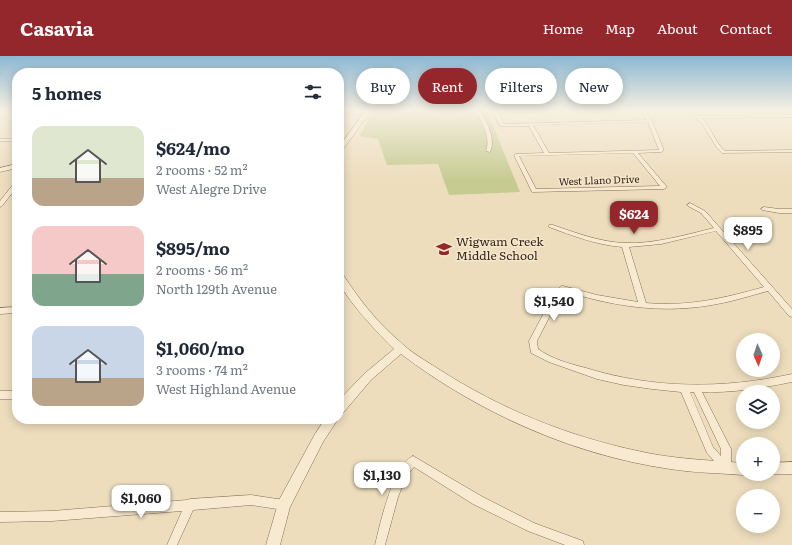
<!DOCTYPE html>
<meta charset="utf-8">
<style>
body{margin:0;font-family:Literata,serif;background:#f2f2f3;color:#1f2937;height:100vh;display:flex;flex-direction:column;font-size:15px;white-space:nowrap}
*{box-sizing:border-box;margin:0}
p{font-size:13px;color:#747a83}
.icon{flex:none;width:22px;height:22px;fill:none;stroke:currentColor;stroke-width:2;stroke-linecap:round;stroke-linejoin:round}
.map{position:relative;flex:1;overflow:hidden}
.panel{position:absolute;left:12px;top:12px;width:332px;height:356px;display:flex;flex-direction:column;background:#fff;border-radius:16px;box-shadow:0 2px 10px #0003}
.panel>*{flex:none}
.guide{position:absolute;left:356px;top:12px;width:376px;height:36px;display:flex;gap:8px}
.needle{width:26px;rotate:177deg}
.tools{position:absolute;left:736px;top:277px;display:grid;gap:8px}
.tools a{display:grid;place-items:center;width:44px;height:44px;border-radius:50%;background:#fff;box-shadow:0 2px 10px #0003;font-size:20px}
.price{position:absolute;translate:-50% -34px;padding:0 9px;border-radius:8px;background:#fff;color:#222;font-size:13px;line-height:26px;filter:drop-shadow(0 1px 2px #0008)}
.price::after{content:'';position:absolute;left:50%;top:24px;width:12px;height:9px;margin-left:-6px;background:inherit;clip-path:polygon(0 0,100% 0,50% 100%)}
.price.active{background:#93272c;color:#fff}
ul{padding:0;list-style:none}
li{display:flex;align-items:center;gap:12px;height:100px;padding:0 20px}
li span{display:grid;place-items:center;flex:none;width:112px;height:80px;border-radius:12px;color:#555}
li>.icon{margin-inline-start:auto}
span .icon{width:48px;height:48px;fill:#fffc;stroke-width:1}
li b{font-size:17px}
h2{display:flex;justify-content:space-between;align-items:center;height:48px;padding:0 20px;font-size:17px}
.tag{padding:0 14px;border-radius:18px;background:#fff;box-shadow:0 2px 10px #0003;font-size:14px;line-height:36px}
.tag.active{background:#93272c;color:#fff}
header{display:flex;align-items:center;gap:24px;box-sizing:border-box;height:56px;padding:0 20px;background:#93272c;color:#fff}
header strong{font-size:19px}
nav{display:flex;gap:22px;margin-inline-start:auto;font-size:14px}
.map>svg:first-child{display:block}
.green{fill:#c6cb91}
.lines{fill:none;stroke-linecap:round;stroke-linejoin:round}
.minor-casing{stroke:#856d56;stroke-width:1}
.tertiary-casing{stroke:#856d56;stroke-width:1}
.minor{fill:#f8ead0;fill-rule:evenodd}
.tertiary{fill:#f8ead0;fill-rule:evenodd}
.labels{text-anchor:middle;stroke-width:3;stroke-linejoin:round;paint-order:stroke}
.far-street-label{font-size:10px;fill:#34261b;stroke:#f5e7cc}
.poi-label{font-size:12px;fill:#34261b;stroke:#f5e7cc;text-anchor:start}
</style>
<header>
<strong>Casavia</strong>
<nav><a>Home</a><a>Map</a><a>About</a><a>Contact</a></nav>
</header>
<div class="map">
<svg width="792" height="489" viewBox="0 0 792 489">
<rect width="100%" height="100%" fill="#edddbd"/>
<!-- green -->
<path class="green" d="M 372,55 L 487,55 L 520,136 L 449,139 L 438,108 L 387,109 L 378,83 L 360,80 Z"/>
<g class="lines">
<defs>
<path id="minor" d="M 5,55 L 9,55 L 8,56 L 17,56 L 17,58 L 3,59 L 3,58 Z
M 476,55 L 480,55 C 487,67 496,82 490,96 L 486,95 C 491,81 482,67 476,55 Z
M 493,55 L 497,55 L 504,68 L 647,64 L 641,55 L 645,55 L 652,65 L 663,92 L 663,95 L 661,96 L 638,97 L 667,131 L 664,133 L 532,136 L 514,99 L 516,98 L 544,97 L 529,70 L 500,70 ZM 648,66 L 659,94 L 549,97 L 533,69 ZM 633,97 L 660,130 L 536,133 L 519,100 Z
M 691,55 L 696,55 L 700,60 L 792,59 L 792,61 L 702,62 C 711,72 715,86 725,95 L 792,94 L 792,96 L 722,97 L 717,92 L 703,69 Z
M 369,56 L 369,58 L 367,58 L 339,59 L 339,57 Z
M 0,83 L 17,83 L 17,85 L 0,85 Z
M 17,108 L 17,112 L 0,116 L 0,112 Z
M 17,125 L 17,131 L 2,150 L 0,151 L 0,145 L 15,126 Z
M 690,147 L 705,155 L 792,253 L 792,261 L 789,260 L 768,235 C 749,240 731,246 712,249 C 661,258 612,250 564,235 L 560,240 L 537,285 L 538,293 C 552,303 570,308 586,312 C 654,333 723,333 792,318 L 792,326 C 762,332 733,337 702,336 L 731,393 L 731,412 L 729,415 L 726,417 L 723,415 L 707,397 L 681,336 L 652,333 L 624,329 L 597,323 L 549,306 L 531,297 L 529,285 L 555,236 L 561,230 L 563,230 L 597,239 L 638,246 L 622,191 C 597,189 573,180 549,171 L 549,169 L 553,169 C 576,177 600,186 625,187 C 655,188 685,179 714,172 L 701,157 L 688,150 L 687,149 ZM 716,175 L 764,231 C 725,242 687,251 646,247 L 629,191 L 661,188 ZM 690,336 L 694,336 L 721,393 L 721,400 L 713,391 Z
M 764,151 L 779,153 L 792,153 L 792,157 L 779,157 L 762,154 L 761,153 Z
M 17,251 L 17,257 L 0,258 L 0,252 Z
M 0,335 L 17,335 L 17,343 L 0,343 Z
M 413,400 L 481,440 L 534,467 L 583,485 L 584,489 L 565,489 L 528,475 L 473,448 L 414,411 L 406,421 L 398,441 L 385,489 L 375,489 C 380,468 393,409 413,400 Z
M 251,439 L 284,444 L 288,445 L 289,449 L 288,453 L 284,454 L 251,449 L 193,454 L 177,489 L 167,489 L 182,455 L 52,465 L 0,466 L 0,456 L 52,455 L 187,444 L 190,443 Z"/>
<path id="tertiary" d="M 365,55 L 371,55 L 341,96 L 339,97 L 339,91 Z
M 339,216 L 342,217 C 358,242 376,265 398,284 C 410,296 426,305 440,314 C 501,353 567,380 638,395 C 672,403 708,404 743,407 L 743,418 L 746,418 L 743,419 C 719,417 694,417 670,413 C 573,399 479,357 401,298 L 371,324 L 343,357 L 339,358 L 339,344 L 341,342 L 364,318 L 394,293 C 382,282 342,239 339,225 C 338,223 339,219 339,216 Z
M 325,363 L 338,363 L 323,386 L 290,451 L 280,489 L 266,489 L 279,444 L 315,378 Z
M 792,406 L 792,418 L 770,418 L 773,418 L 773,407 Z"/>
</defs>
<!-- minor casing -->
<use href="#minor" class="minor-casing"/>
<!-- tertiary casing -->
<use href="#tertiary" class="tertiary-casing"/>
<!-- minor -->
<use href="#minor" class="minor"/>
<!-- tertiary -->
<use href="#tertiary" class="tertiary"/>
</g>
<!-- sky -->
<linearGradient id="sky" x2="0" y2="1"><stop stop-color="#8bb8d3"/><stop offset="0.44" stop-color="#f7f0e1"/><stop offset="1" stop-color="#f7f0e1" stop-opacity="0"/></linearGradient>
<rect width="792" height="124" fill="url(#sky)"/>
<!-- icons -->
<defs>
<symbol id="school-bare" viewBox="-9 -9 18 18"><path d="M0-5L7-2L0 1L-7-2ZM-4 1L0 2.5L4 1V4Q0 6-4 4Z" fill="#93272c" stroke="#f5e7cc" stroke-width="2.5" paint-order="stroke"/></symbol>
</defs>
<g fill-rule="evenodd">
<use href="#school-bare" x="433" y="182" width="22" height="22"/>
</g>
<g class="labels">
<!-- far-street labels -->
<g class="far-street-label">
<text transform="translate(599 124) rotate(-2)" y="4">West Llano Drive</text>
</g>
<!-- poi labels -->
<g class="poi-label">
<text x="456" y="190">Wigwam Creek<tspan x="456" dy="14">Middle School</tspan></text>
</g>
</g>
</svg>
<div class="tools">
<a><svg class="needle" viewBox="-14 -14 28 28"><path d="M0-13l5 13h-10z" fill="#e53935"/><path d="M0 13l5-13h-10z" fill="#747a83"/></svg></a>
<a><svg class="icon" aria-label="layers" viewBox="0 0 24 24"><path d="M12 4l9 5-9 5-9-5zM3 14l9 5 9-5"/></svg></a>
<a>+</a>
<a>−</a>
</div>
<b class="price active" style="left:634px;top:179px">$624</b>
<b class="price" style="left:748px;top:195px">$895</b>
<b class="price" style="left:554px;top:266px">$1,540</b>
<b class="price" style="left:382px;top:440px">$1,130</b>
<b class="price" style="left:141px;top:463px">$1,060</b>
<div class="guide">
<a class="tag">Buy</a>
<a class="tag active">Rent</a>
<a class="tag">Filters</a>
<a class="tag">New</a>
</div>
<section class="panel">
<h2>5 homes<svg class="icon" aria-label="filters" viewBox="0 0 24 24"><path d="M4 7h16M4 17h16"/><circle cx="9" cy="7" r="2"/><circle cx="15" cy="17" r="2"/></svg></h2>
<ul>
<li><span style="background:linear-gradient(#dfe7d0 65%,#b9a48a 0)"><svg class="icon" aria-label="home" viewBox="0 0 24 24"><path d="M3 11l9-7 9 7M6 9v11h12V9"/></svg></span><div><b>$624/mo</b><p>2 rooms · 52 m²</p><p>West Alegre Drive</p></div></li>
<li><span style="background:linear-gradient(#f6c9c9 60%,#7fa58c 0)"><svg class="icon" aria-label="home" viewBox="0 0 24 24"><path d="M3 11l9-7 9 7M6 9v11h12V9"/></svg></span><div><b>$895/mo</b><p>2 rooms · 56 m²</p><p>North 129th Avenue</p></div></li>
<li><span style="background:linear-gradient(#c9d6e8 65%,#b9a48a 0)"><svg class="icon" aria-label="home" viewBox="0 0 24 24"><path d="M3 11l9-7 9 7M6 9v11h12V9"/></svg></span><div><b>$1,060/mo</b><p>3 rooms · 74 m²</p><p>West Highland Avenue</p></div></li>
</ul>
</section>
</div>
